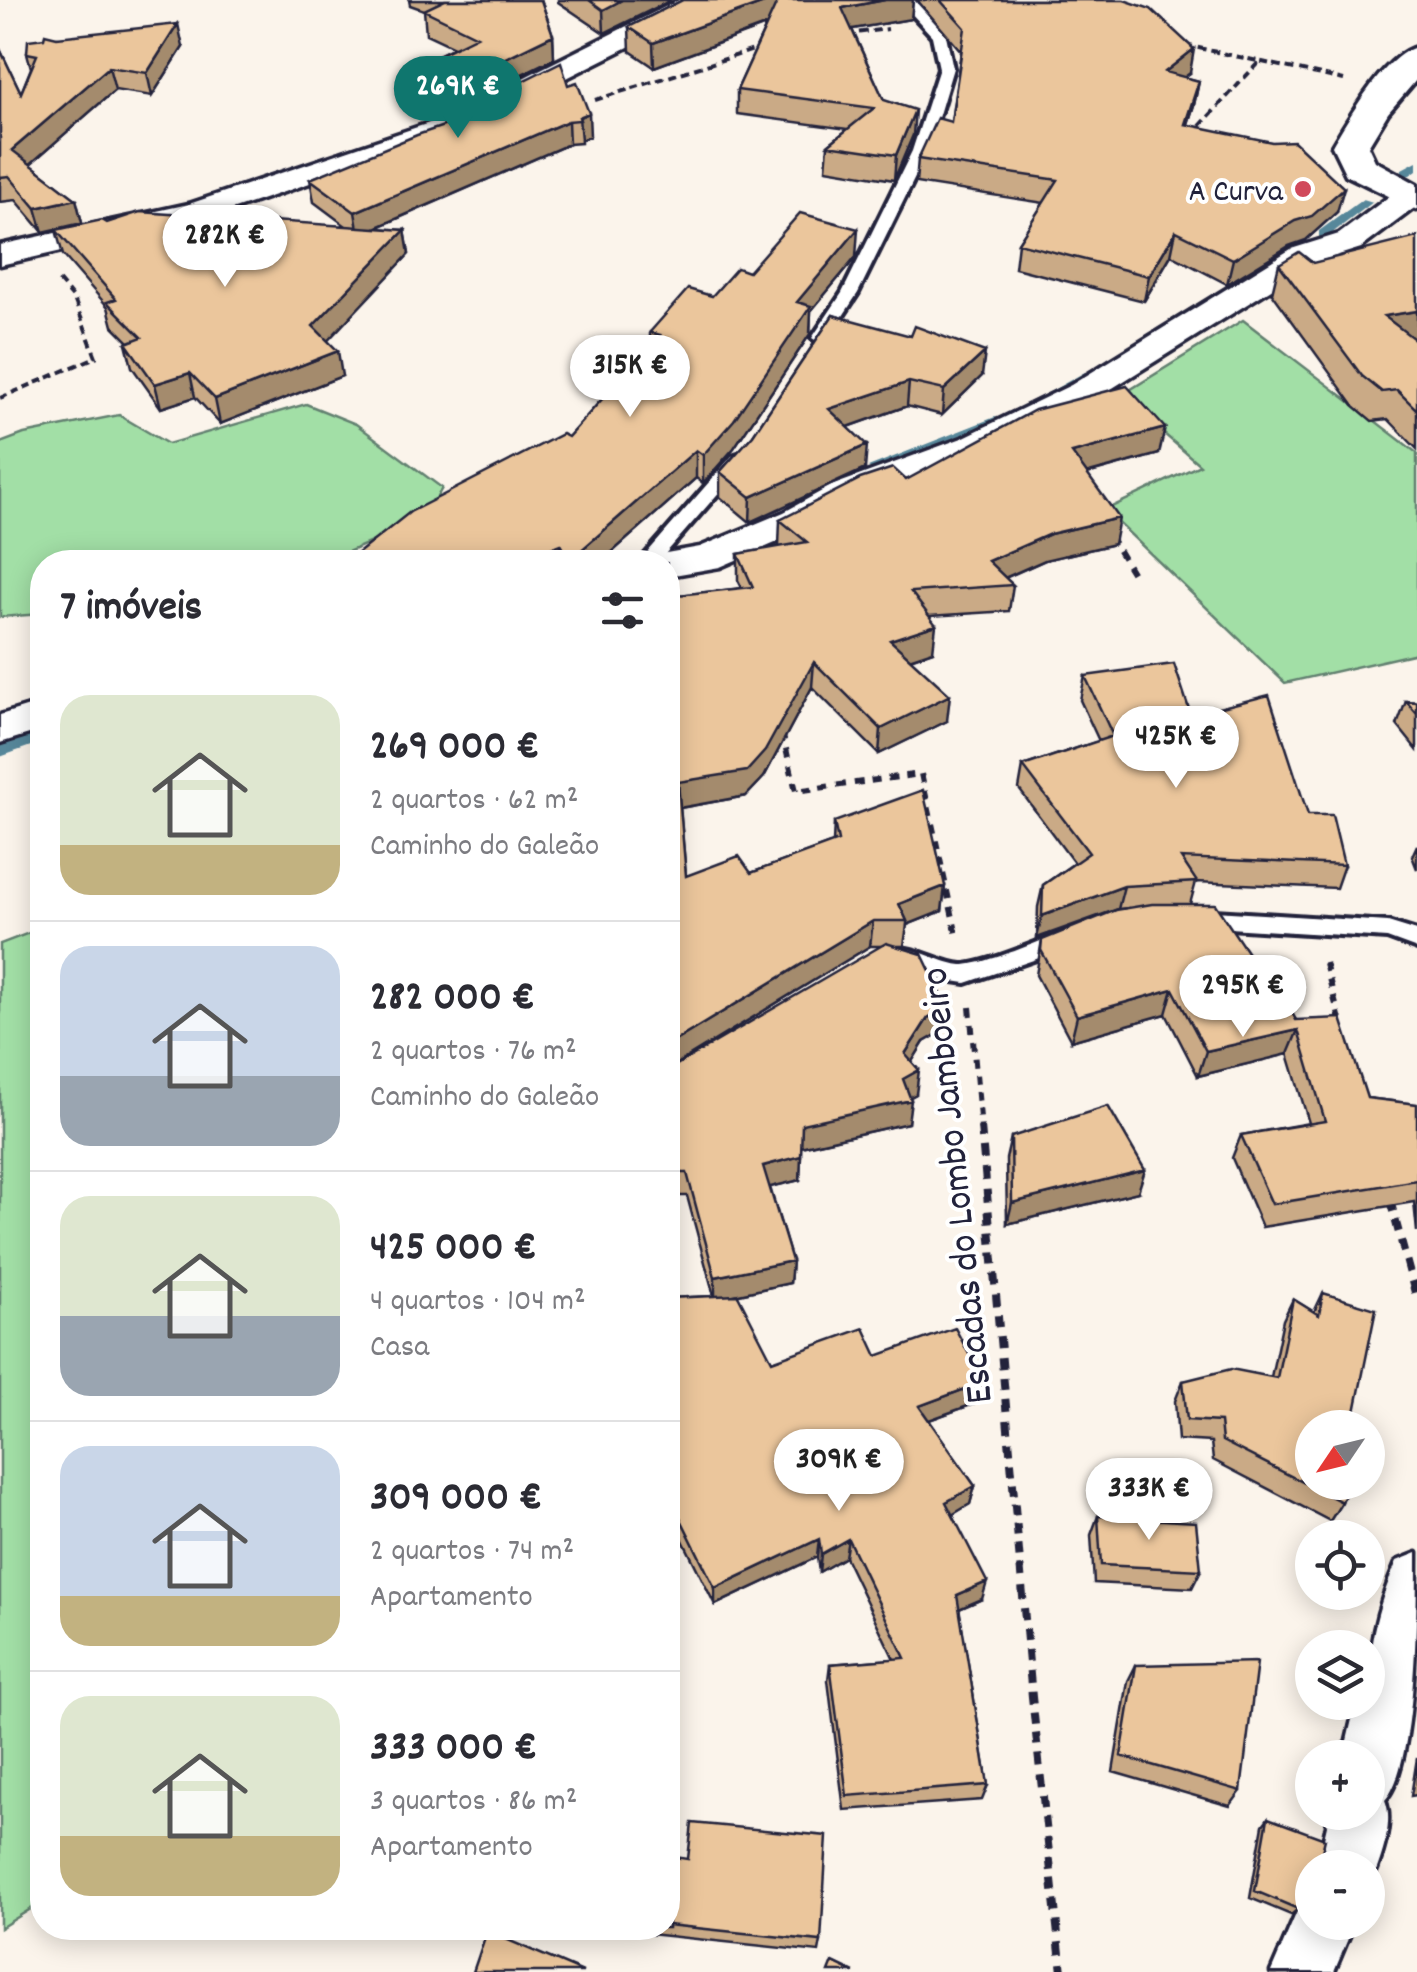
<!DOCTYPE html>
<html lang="pt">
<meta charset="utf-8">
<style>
body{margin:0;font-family:Dekko,sans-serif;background:#f2f2f3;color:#2b2b33;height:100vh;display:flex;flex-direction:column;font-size:38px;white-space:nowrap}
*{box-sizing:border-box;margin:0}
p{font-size:32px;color:#7c7c81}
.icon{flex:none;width:55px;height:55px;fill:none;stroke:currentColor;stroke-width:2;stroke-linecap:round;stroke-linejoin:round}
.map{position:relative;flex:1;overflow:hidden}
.details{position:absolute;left:30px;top:550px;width:650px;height:1390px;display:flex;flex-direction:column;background:#fff;border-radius:40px;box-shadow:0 5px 25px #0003}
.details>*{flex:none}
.needle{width:65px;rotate:235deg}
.fabs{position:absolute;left:1295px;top:1410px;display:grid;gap:20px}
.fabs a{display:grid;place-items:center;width:90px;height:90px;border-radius:50%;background:#fff;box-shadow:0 5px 25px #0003;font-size:50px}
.price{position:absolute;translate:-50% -85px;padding:0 22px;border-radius:35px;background:#fff;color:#222;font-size:32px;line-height:65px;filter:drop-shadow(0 2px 5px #0008)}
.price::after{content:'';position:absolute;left:50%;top:60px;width:30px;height:22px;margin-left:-15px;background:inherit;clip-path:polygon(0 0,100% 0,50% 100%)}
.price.current{background:#0f766e;color:#fff}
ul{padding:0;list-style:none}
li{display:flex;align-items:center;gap:30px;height:250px;padding:0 30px}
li+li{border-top:2px solid #e1e1e2}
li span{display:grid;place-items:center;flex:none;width:280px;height:200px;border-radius:30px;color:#555}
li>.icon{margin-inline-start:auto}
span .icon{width:120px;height:120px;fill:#fffc;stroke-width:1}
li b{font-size:42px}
h2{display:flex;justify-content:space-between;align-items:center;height:120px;padding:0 30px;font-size:42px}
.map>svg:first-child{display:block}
.green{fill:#a2dfa6;stroke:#628070;stroke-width:2.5}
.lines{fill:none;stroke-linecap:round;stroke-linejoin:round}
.stream{fill:#57879a;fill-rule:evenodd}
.service-casing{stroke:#22223b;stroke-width:8}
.minor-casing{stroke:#22223b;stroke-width:7}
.secondary-casing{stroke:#22223b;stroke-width:7}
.path-far2{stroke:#22223b;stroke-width:4;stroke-dasharray:8 5;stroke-linecap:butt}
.path-far1{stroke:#22223b;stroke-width:6;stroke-dasharray:9 8;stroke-linecap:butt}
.path{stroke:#22223b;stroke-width:8;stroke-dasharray:12 9;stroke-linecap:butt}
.service{fill:#fff;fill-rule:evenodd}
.minor{fill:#fff;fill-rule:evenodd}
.secondary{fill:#fff;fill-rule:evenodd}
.wall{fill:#caaa86;stroke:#22223b;stroke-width:2.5}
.shaded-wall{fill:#a48b6d;stroke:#22223b;stroke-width:2.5}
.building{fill:#ebc69c;stroke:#22223b;stroke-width:2.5}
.poi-dot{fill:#d1495b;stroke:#fff;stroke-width:4}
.labels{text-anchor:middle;stroke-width:8;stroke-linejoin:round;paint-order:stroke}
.far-poi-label{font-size:32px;fill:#22223b;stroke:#fff;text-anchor:end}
.street-label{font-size:40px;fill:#22223b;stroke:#fff}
</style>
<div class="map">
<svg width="1417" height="1972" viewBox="0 0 1417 1972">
<rect width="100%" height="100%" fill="#fbf4eb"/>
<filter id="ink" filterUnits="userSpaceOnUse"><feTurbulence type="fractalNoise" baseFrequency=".01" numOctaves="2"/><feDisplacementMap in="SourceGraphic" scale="20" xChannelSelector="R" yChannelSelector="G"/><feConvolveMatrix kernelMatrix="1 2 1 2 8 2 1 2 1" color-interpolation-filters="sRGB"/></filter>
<g filter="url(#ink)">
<!-- green -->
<path class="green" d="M 1243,320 L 1417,453 L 1417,653 L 1285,683 L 1105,510 L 1200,465 L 1120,396 Z
M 306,404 L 356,424 L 442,488 L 424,520 L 324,562 L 42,562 L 42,614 L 0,617 L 0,443 L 24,434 L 119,415 L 168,444 Z
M 42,928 L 42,1902 L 0,1928 L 0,944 Z"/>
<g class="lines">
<!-- stream -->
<path class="stream" d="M 1417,161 L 1417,170 L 1410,175 L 1402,175 L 1402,169 Z
M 1363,199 L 1373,202 L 1327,237 L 1319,237 L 1319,231 Z
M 1085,372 L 1092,376 L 1090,379 L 1040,407 L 1030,407 L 1028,404 Z
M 995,417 L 1002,421 L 1000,424 L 880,470 L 875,471 L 868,467 Z
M 42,730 L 42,742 L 0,757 L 0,745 Z"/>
<defs>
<path id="service" d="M 899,0 L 914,0 L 946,35 L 953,68 L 928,151 L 858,293 L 826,342 L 820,343 L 812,338 L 842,293 L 912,151 L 939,68 L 932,36 Z
M 738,454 L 744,456 L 744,464 L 658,562 L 639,562 L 732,456 Z
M 1198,910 L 1388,922 L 1417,931 L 1417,949 L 1387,938 L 1198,926 L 1187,918 Z
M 1069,930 L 1077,933 L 1080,939 L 1077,945 L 966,983 L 933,978 L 892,962 L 889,956 L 892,950 C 912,943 940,964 962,965 C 985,965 1044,939 1069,930 Z"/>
<path id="minor" d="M 679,0 L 714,0 L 710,6 L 461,131 L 208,218 L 0,265 L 0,245 L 189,204 L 441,119 Z
M 1410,187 L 1417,188 L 1417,206 L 1361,248 L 1313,263 L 1095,399 L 988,454 L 857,502 L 810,528 L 720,567 L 668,576 L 668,562 L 650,562 L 655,555 L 700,547 L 784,512 L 831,486 L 962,438 L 1071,385 L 1291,249 L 1339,234 L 1399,189 Z
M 42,702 L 42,730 L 0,743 L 0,715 Z
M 1417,1553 C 1417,1603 1417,1767 1385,1800 C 1395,1824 1379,1867 1368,1890 L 1368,1868 L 1317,1868 L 1330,1812 L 1368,1812 L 1368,1758 L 1343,1758 L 1356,1702 L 1368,1702 C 1368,1647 1375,1612 1397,1561 Z
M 1312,1896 L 1312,1922 L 1355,1922 L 1334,1972 L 1271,1972 L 1302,1900 Z"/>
<path id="secondary" d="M 1417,47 L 1417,79 L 1388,113 L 1368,146 L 1375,161 L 1417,184 L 1417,210 L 1346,175 L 1332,146 C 1349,118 1385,54 1417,47 Z"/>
</defs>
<!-- service casing -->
<use href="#service" class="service-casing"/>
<!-- minor casing -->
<use href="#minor" class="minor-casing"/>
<!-- secondary casing -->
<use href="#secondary" class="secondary-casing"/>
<!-- path-far2 -->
<path class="path-far2" d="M 846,34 L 888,29
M 1185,45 L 1344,80
M 595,100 L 760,48
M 1200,126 L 1259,62
M 0,398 L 96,357 L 74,299 L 58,280"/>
<!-- path-far1 -->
<path class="path-far1" d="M 1110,536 L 1133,574
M 782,732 L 796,791 L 921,774 L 957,936
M 1325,963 L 1341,1024
M 970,1007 L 981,1129"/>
<!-- path -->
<path class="path" d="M 981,1127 L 1032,1697 L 1062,1972
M 1390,1200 L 1417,1300"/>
<!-- service -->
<use href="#service" class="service"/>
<!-- minor -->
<use href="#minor" class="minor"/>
<!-- secondary -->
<use href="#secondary" class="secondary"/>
</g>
<!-- wall -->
<path class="wall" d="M 409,0 L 541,0 L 553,35 L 554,58 L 460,105 L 425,86 L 422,63 L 454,47 L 426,34 L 424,10 L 410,5 Z
M 558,0 L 671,0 L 604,33 L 558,2 Z
M 683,0 L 913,0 L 911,19 L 852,29 L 884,100 L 913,135 L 894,180 L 826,169 L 828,145 L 848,129 L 737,114 L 737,90 L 766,26 L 654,67 L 630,51 L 629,27 Z
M 917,0 L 1124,0 L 1190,73 L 1184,77 L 1199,81 L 1194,105 L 1188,124 L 1337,212 L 1306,240 L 1289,246 L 1227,284 L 1171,255 L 1144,301 L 1015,268 L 1018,243 L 1044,203 L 916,183 L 918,159 L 951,122 L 961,51 Z
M 57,37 L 183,47 L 152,96 L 115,90 L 30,164 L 76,199 L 82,223 L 43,232 L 16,200 L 0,202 L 0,49 L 21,93 L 31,68 L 27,53 Z
M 568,85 L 590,136 L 581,140 L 581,143 L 569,144 L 376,228 L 405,230 L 409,254 L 327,340 L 342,376 L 220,424 L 195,397 L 161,408 L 132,367 L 126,343 L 129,342 L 113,326 L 108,307 L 63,255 L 56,230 L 107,223 L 346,226 L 314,202 L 310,179 L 489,111 L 488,98 Z
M 856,257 L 811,311 L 810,334 L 734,448 L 703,483 L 696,478 L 601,562 L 347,562 L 568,437 L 650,345 L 650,332 L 712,296 L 748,272 Z
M 1279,264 L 1417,341 L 1417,449 L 1388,419 L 1372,421 L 1353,405 L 1272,293 Z
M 833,315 L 982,376 L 942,415 L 907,406 L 848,427 L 865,469 L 750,522 L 720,497 L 720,472 L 753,435 Z
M 1159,454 L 1087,474 L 1114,544 L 1045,560 L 1005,578 L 1013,585 L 1009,611 L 930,616 L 933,651 L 910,659 L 947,721 L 879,754 L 812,687 L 764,777 L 746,796 L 680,808 L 686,876 L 751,873 L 833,843 L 834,822 L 945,886 L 942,911 L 907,925 L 904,946 L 896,946 L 943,1031 L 924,1042 L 912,1061 L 916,1094 L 910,1097 L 908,1123 L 801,1147 L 800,1180 L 770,1187 L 792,1261 L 790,1283 L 730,1296 L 772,1361 L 877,1356 L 984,1382 L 979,1402 L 929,1420 L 975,1486 L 970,1504 L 953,1514 L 982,1599 L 959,1609 L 988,1785 L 982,1800 L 844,1810 L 828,1680 L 830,1664 L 894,1659 L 845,1557 L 819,1572 L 817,1557 L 715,1605 L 668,1510 L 668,1298 L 714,1296 L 687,1196 L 668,1196 L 668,1070 L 882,946 L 870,946 L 668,1069 L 668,596 L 742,588 L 738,580 L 738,554 L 780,547 L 779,546 L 780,520 L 906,480 Z
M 1085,676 L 1191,715 L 1308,815 L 1344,865 L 1336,888 L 1196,882 L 1190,904 L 1263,976 L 1296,1020 L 1367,1098 L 1417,1104 L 1417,1232 L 1414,1202 L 1262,1227 L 1232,1158 L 1241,1135 L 1309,1123 L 1288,1054 L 1198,1076 L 1166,1014 L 1071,1041 L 1036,975 L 1042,940 L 1129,908 L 1118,909 L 1037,938 L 1038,907 L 1043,885 L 1074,863 L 1019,789 L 1023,766 L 1099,741 L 1080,700 Z
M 1406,701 L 1417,702 L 1417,750 L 1397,725 Z
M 1417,845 L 1417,869 L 1412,856 Z
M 1011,1137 L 1138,1192 L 1007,1224 L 1006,1159 Z
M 1323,1293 L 1354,1417 L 1342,1502 L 1330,1521 L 1213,1460 L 1211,1442 L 1178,1440 L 1175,1401 L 1183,1381 L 1271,1377 L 1283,1320 L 1293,1299 L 1314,1312 Z
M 1098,1516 L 1201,1570 L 1192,1588 L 1094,1583 L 1091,1535 Z
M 1136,1665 L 1241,1791 L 1230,1806 L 1113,1772 L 1128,1681 Z
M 1417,1758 L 1417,1795 L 1411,1796 Z
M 1268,1818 L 1309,1893 L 1303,1896 L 1298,1909 L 1291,1915 L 1250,1898 L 1263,1825 Z
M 668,1856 L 821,1941 L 819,1952 L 592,1928 L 668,1928 Z"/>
<!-- shaded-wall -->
<path class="shaded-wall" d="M 622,0 L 671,0 L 604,33 L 603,10 Z
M 772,0 L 779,0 L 778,21 L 654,67 L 653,43 Z
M 885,0 L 913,0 L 911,19 L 841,31 L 842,8 Z
M 178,24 L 183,47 L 152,96 L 147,73 Z
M 553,35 L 554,58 L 460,105 L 458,81 Z
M 1194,49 L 1190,73 L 1160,96 L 1165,72 Z
M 109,67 L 115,90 L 19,174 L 12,150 Z
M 1199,81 L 1194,105 L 1180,148 L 1185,124 Z
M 915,110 L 913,135 L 894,180 L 896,155 Z
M 589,113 L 590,136 L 581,140 L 579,117 Z
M 568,121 L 569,144 L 359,235 L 355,212 Z
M 1344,188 L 1337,212 L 1306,240 L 1289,246 L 1227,284 L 1233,259 Z
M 76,199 L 82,223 L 43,232 L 36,208 Z
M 858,229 L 856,257 L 811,311 L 810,334 L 734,448 L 703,483 L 703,455 L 797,302 Z
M 405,230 L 409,254 L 318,351 L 313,326 Z
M 1176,231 L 1171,255 L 1144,301 L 1149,276 Z
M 1417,311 L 1417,339 L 1376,346 L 1384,316 Z
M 338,351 L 342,376 L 220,424 L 215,399 Z
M 985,352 L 982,376 L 942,415 L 944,390 Z
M 190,373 L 195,397 L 161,408 L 155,384 Z
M 909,382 L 907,406 L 828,434 L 829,409 Z
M 1165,428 L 1159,454 L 1067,479 L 1072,453 Z
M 867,445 L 865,469 L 750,522 L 751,497 Z
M 696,450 L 696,478 L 601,562 L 571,562 L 570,560 Z
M 1119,518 L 1114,544 L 1045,560 L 984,587 L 988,561 L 1050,534 Z
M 561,544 L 563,562 L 516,562 Z
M 936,625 L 933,651 L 888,666 L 890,640 Z
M 814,662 L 812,687 L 764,777 L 746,796 L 679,808 L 678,782 Z
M 950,695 L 947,721 L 879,754 L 881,729 Z
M 945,886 L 942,911 L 907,925 L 907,921 L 899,904 Z
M 1124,886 L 1118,909 L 1037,938 L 1042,916 Z
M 873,921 L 870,946 L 668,1069 L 668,1045 Z
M 1173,989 L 1166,1014 L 1071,1041 L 1077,1016 Z
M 947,1006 L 943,1031 L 924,1042 L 902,1078 L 905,1054 L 928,1018 Z
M 1298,1030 L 1288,1054 L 1198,1076 L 1206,1051 Z
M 919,1070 L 916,1094 L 902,1102 L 911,1100 L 908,1123 L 800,1147 L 802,1124 L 903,1079 Z
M 801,1156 L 800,1180 L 762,1189 L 763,1166 Z
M 1145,1170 L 1138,1192 L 1007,1224 L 1012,1203 Z
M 792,1261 L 790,1283 L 715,1299 L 715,1277 Z
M 984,1382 L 979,1402 L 915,1425 L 919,1406 Z
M 975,1486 L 970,1504 L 942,1521 L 946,1502 Z
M 819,1539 L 817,1557 L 715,1605 L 715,1588 Z
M 848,1539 L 845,1557 L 819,1572 L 821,1554 Z
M 987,1582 L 982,1599 L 952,1612 L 957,1595 Z"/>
<!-- building -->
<path class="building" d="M 445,0 L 541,0 L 553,35 L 458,81 L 422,63 L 477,36 L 424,10 Z
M 589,0 L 622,0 L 603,10 Z
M 683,0 L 772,0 L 653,43 L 629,27 Z
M 778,0 L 885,0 L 842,8 L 884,100 L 915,110 L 896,155 L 828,145 L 874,108 L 737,90 Z
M 940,0 L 1124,0 L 1151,9 L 1194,49 L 1165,72 L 1199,81 L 1185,124 L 1272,142 L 1294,141 L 1344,188 L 1312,216 L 1295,221 L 1233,259 L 1176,231 L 1149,276 L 1018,243 L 1058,180 L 918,159 L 937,118 L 951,122 L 965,28 Z
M 178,24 L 147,73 L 109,67 L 12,150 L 76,199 L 36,208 L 9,176 L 0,177 L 0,49 L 21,93 L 37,55 L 27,53 L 28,40 L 44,38 L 45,34 L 57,37 Z
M 561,62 L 568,85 L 577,82 L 589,113 L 579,117 L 580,120 L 568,121 L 355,212 L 310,179 L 417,135 L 503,106 L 488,98 Z
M 140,212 L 405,230 L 313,326 L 338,351 L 215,399 L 190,373 L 155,384 L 126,343 L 142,337 L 107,302 L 116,299 L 56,230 L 102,220 L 107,223 Z
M 800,213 L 858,229 L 797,302 L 811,306 L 734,420 L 703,455 L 696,450 L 570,560 L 561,544 L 516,562 L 347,562 L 410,512 L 562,434 L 568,437 L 660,335 L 650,332 L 688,289 L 712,296 L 737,268 L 748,272 Z
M 1417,237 L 1417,311 L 1384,316 L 1417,341 L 1417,410 L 1397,390 L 1382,392 L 1362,376 L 1279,264 L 1299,252 L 1313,263 Z
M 833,315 L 911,336 L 915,326 L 985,352 L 944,390 L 909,382 L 829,409 L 867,445 L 751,497 L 720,472 L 753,435 Z
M 1127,386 L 1165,428 L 1072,453 L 1119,518 L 1050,534 L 988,561 L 1013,585 L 911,592 L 936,625 L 890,640 L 950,695 L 881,729 L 814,662 L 765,751 L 747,771 L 678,782 L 686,876 L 739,856 L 751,873 L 838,841 L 834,822 L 923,790 L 945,886 L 899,904 L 907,921 L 873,921 L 668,1045 L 668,596 L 753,587 L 738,554 L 807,542 L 780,520 L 860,479 L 893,468 L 906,480 L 1035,410 Z
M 1174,664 L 1191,715 L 1269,695 L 1308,815 L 1332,815 L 1344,865 L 1181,858 L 1197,882 L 1124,886 L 1042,916 L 1043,885 L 1089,853 L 1023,766 L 1113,736 L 1085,676 Z
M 1406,701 L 1417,702 L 1417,714 Z
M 1152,904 L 1215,904 L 1263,976 L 1271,975 L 1296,1020 L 1341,1018 L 1367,1098 L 1417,1104 L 1417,1180 L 1272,1204 L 1241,1135 L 1325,1121 L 1298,1030 L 1206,1051 L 1173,989 L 1077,1016 L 1041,950 L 1042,940 L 1116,910 Z
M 886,943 L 922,954 L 947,1006 L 928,1018 L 905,1054 L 919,1070 L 903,1079 L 911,1100 L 802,1124 L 801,1156 L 763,1166 L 792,1261 L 715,1277 L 687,1173 L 668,1173 L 668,1070 Z
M 1108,1106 L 1145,1170 L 1012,1203 L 1011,1137 Z
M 1323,1293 L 1376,1309 L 1354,1417 L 1374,1427 L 1368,1442 L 1368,1428 L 1312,1428 L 1312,1482 L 1350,1482 L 1342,1502 L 1222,1441 L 1220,1422 L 1187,1420 L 1183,1381 L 1231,1369 L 1277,1378 L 1293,1299 L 1319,1315 Z
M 738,1295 L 772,1361 L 864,1328 L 877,1356 L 955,1328 L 984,1382 L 919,1406 L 975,1486 L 946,1502 L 987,1582 L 957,1595 L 988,1785 L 847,1796 L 830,1664 L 905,1658 L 848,1539 L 821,1554 L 819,1539 L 715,1588 L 668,1493 L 668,1298 Z
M 1098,1516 L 1196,1522 L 1201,1570 L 1101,1565 Z
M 1257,1662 L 1241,1791 L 1121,1756 L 1136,1665 Z
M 1268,1818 L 1325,1839 L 1320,1860 L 1324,1865 L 1323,1868 L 1312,1868 L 1312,1888 L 1305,1892 L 1298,1909 L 1255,1891 Z
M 692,1823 L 827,1836 L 821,1941 L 668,1925 L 668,1856 L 688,1859 Z
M 487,1931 L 583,1972 L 473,1972 Z
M 833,1962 L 854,1972 L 829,1972 Z"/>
</g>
<!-- markers -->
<circle class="poi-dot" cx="1303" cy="189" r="10"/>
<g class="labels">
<!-- far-poi labels -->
<g class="far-poi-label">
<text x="1283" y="200">A Curva</text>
</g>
<!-- street labels -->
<g class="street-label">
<text transform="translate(954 1186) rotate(-96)" y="14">Escadas do Lombo Jamboeiro</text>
</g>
</g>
</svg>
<div class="fabs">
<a><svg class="needle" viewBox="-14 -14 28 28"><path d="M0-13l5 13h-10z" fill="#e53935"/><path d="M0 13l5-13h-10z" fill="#7c7c81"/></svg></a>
<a><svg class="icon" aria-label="locate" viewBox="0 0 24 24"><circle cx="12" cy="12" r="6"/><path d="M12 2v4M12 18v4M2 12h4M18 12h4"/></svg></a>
<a><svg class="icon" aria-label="layers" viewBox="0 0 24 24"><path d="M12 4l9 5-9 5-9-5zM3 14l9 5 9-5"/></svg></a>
<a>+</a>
<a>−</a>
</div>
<b class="price current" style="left:458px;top:141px">269K €</b>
<b class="price" style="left:225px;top:290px">282K €</b>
<b class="price" style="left:630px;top:420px">315K €</b>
<b class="price" style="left:1176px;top:791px">425K €</b>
<b class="price" style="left:1243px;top:1040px">295K €</b>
<b class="price" style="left:839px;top:1514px">309K €</b>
<b class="price" style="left:1149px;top:1543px">333K €</b>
<section class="details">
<h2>7 imóveis<svg class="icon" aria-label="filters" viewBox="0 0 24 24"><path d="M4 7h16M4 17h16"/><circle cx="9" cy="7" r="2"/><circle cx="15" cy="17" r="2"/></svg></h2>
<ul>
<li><span style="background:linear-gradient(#dfe7d0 75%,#c2b280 0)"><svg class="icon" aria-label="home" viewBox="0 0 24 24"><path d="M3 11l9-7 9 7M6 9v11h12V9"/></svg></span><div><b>269 000 €</b><p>2 quartos · 62 m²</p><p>Caminho do Galeão</p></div></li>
<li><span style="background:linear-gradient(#c9d6e8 65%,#9aa5b1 0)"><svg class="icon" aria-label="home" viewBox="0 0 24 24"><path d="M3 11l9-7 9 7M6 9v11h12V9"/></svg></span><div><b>282 000 €</b><p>2 quartos · 76 m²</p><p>Caminho do Galeão</p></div></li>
<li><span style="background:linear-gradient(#dfe7d0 60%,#9aa5b1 0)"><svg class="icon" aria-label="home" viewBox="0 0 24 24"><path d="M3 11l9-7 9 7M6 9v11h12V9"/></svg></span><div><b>425 000 €</b><p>4 quartos · 104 m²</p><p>Casa</p></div></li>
<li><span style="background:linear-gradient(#c9d6e8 75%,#c2b280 0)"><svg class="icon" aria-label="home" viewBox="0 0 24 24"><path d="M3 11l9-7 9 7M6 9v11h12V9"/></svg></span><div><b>309 000 €</b><p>2 quartos · 74 m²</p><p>Apartamento</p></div></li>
<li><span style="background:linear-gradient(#dfe7d0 70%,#c2b280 0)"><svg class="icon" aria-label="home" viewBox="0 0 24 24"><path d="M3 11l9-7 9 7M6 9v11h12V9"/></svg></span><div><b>333 000 €</b><p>3 quartos · 86 m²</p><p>Apartamento</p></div></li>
</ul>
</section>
</div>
